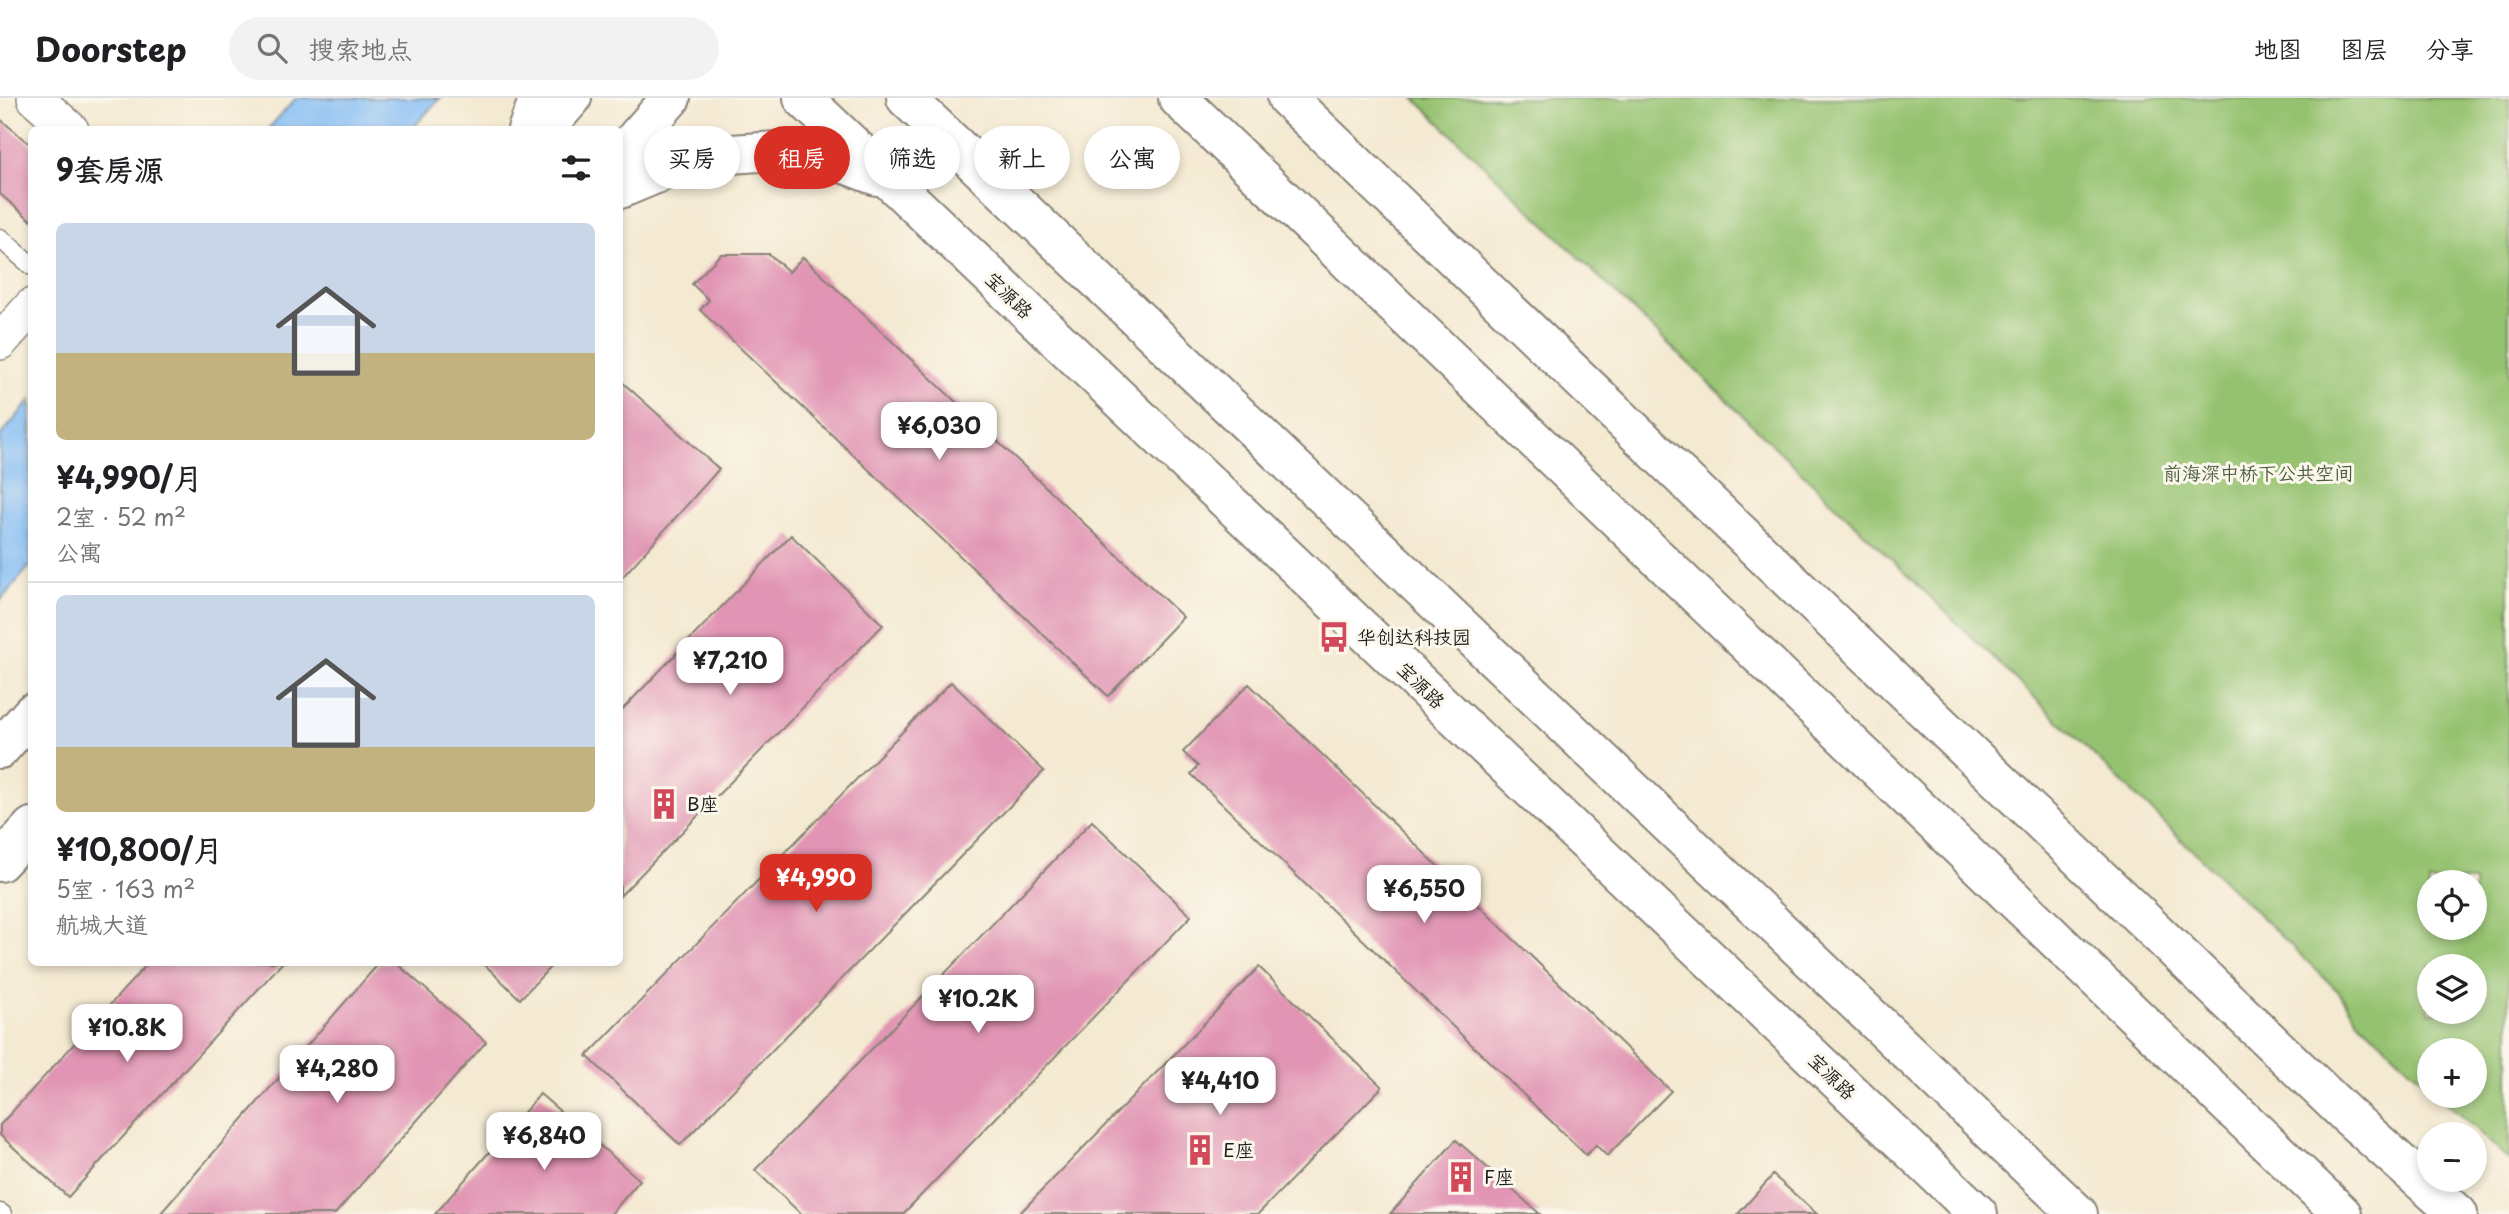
<!DOCTYPE html>
<html lang="zh">
<meta charset="utf-8">
<style>
body{margin:0;font-family:"Playpen Sans","LXGW WenKai TC",sans-serif;background:#f2f2f2;color:#202124;height:100vh;display:flex;flex-direction:column;font-size:26px;white-space:nowrap}
*{box-sizing:border-box;margin:0}
p{font-size:23px;color:#757577}
.icon{flex:none;width:38px;height:38px;fill:none;stroke:currentColor;stroke-width:2;stroke-linecap:round;stroke-linejoin:round}
.map{position:relative;flex:1;overflow:hidden}
.details{position:absolute;left:28px;top:28px;width:595px;height:840px;display:flex;flex-direction:column;background:#fff;border-radius:10px;box-shadow:0 4px 10px #0003}
.details>*{flex:none}
.hud{position:absolute;left:644px;top:28px;width:665px;height:63px;display:flex;gap:14px}
.fabs{position:absolute;left:2417px;top:772px;display:grid;gap:14px}
.fabs a{display:grid;place-items:center;width:70px;height:70px;border-radius:50%;background:#fff;box-shadow:0 4px 10px #0003;font-size:35px}
.price{position:absolute;translate:-50% -60px;padding:0 16px;border-radius:14px;background:#fff;color:#222;font-size:23px;line-height:46px;filter:drop-shadow(0 2px 4px #0008)}
.price::after{content:'';position:absolute;left:50%;top:42px;width:21px;height:16px;margin-left:-10px;background:inherit;clip-path:polygon(0 0,100% 0,50% 100%)}
.price.active{background:#d93025;color:#fff}
ul{padding:0;list-style:none}
li{display:grid;align-content:center;gap:14px;height:371px;padding:0 28px}
li+li{border-top:2px solid #e0e0e0}
li span{display:grid;place-items:center;height:217px;border-radius:10px;color:#555}
li>.icon{margin-inline-start:auto}
span .icon{width:126px;height:126px;fill:#fffc;stroke-width:1}
li b{font-size:30px}
h2{display:flex;justify-content:space-between;align-items:center;height:84px;padding:0 28px;font-size:30px}
.chip{padding:0 24px;border-radius:32px;background:#fff;box-shadow:0 4px 10px #0003;font-size:24px;line-height:63px}
.chip.active{background:#d93025;color:#fff}
header{display:flex;align-items:center;gap:42px;box-sizing:border-box;height:98px;padding:0 35px;background:#fff;border-bottom:2px solid #e0e0e0}
header strong{font-size:33px}
nav{display:flex;gap:38px;margin-inline-start:auto;font-size:24px}
.search{width:490px;height:63px;background:#f2f2f2;display:flex;align-items:center;gap:18px;box-sizing:border-box;padding:0 24px;border-radius:38px;color:#757577;font-size:26px}
.map>svg:first-child{display:block}
.green{fill:#95c270;stroke:#586f46;stroke-width:2;fill-rule:evenodd}
.water{fill:#83bcf4;stroke:#506c88;stroke-width:2}
.building{fill:#e194b3}
.lines{fill:none;stroke-linecap:round;stroke-linejoin:round}
.service-casing{stroke:#888276;stroke-width:21}
.minor-casing{stroke:#888276;stroke-width:38}
.secondary-casing{stroke:#888276;stroke-width:42}
.primary-casing{stroke:#888276;stroke-width:42}
.motorway-casing{stroke:#888276;stroke-width:42}
.service{stroke:#fff;stroke-width:18}
.minor{stroke:#fff;stroke-width:35}
.secondary{stroke:#fff;stroke-width:38}
.primary{stroke:#fff;stroke-width:38}
.motorway{stroke:#fff;stroke-width:38}
.labels{text-anchor:middle;stroke-width:6;stroke-linejoin:round;paint-order:stroke}
.street-label{font-size:19px;fill:#1c1c1c;stroke:#fbf7ec}
.park-label{font-size:19px;fill:#4c5e3e;stroke:#fbf7ec}
.poi-label{font-size:19px;fill:#1c1c1c;stroke:#fbf7ec;text-anchor:start}
</style>
<header>
<strong>Doorstep</strong>
<div class="search"><svg class="icon" aria-label="search" viewBox="0 0 24 24"><circle cx="10" cy="10" r="6"/><path d="M15 15l6 6"/></svg>搜索地点</div>
<nav><a>地图</a><a>图层</a><a>分享</a></nav>
</header>
<div class="map">
<svg width="2509" height="1116" viewBox="0 0 2509 1116">
<rect width="100%" height="100%" fill="#fbf7ec"/>
<filter id="ink" filterUnits="userSpaceOnUse"><feTurbulence type="fractalNoise" baseFrequency=".0143" numOctaves="2"/><feDisplacementMap in="SourceGraphic" scale="14" xChannelSelector="R" yChannelSelector="G"/><feConvolveMatrix kernelMatrix="1 2 1 2 8 2 1 2 1" color-interpolation-filters="sRGB"/></filter>
<filter id="wash" filterUnits="userSpaceOnUse"><feTurbulence type="fractalNoise" baseFrequency=".00686" numOctaves="4" result="noise"/><feDisplacementMap in="SourceGraphic" scale="28" xChannelSelector="R" yChannelSelector="G"/><feGaussianBlur stdDeviation="1.57" result="paint"/><feColorMatrix in="noise" values="0 0 0 0 0 0 0 0 0 0 0 0 0 0 0 0 0 1.4 0 .05"/><feComposite in="paint" operator="in"/></filter>
<g filter="url(#wash)">
<rect width="100%" height="100%" fill="#f4e9d1"/>
<!-- green -->
<path class="green" d="M 1414,0 L 2509,0 L 2509,1062 L 2440,998 L 2474,998 L 2474,952 L 2429,952 L 2429,988 L 2357,921 L 2339,894 ZM 2429,784 L 2474,784 L 2474,830 L 2429,830 ZM 2429,868 L 2474,868 L 2474,914 L 2429,914 Z"/>
<!-- water -->
<path class="water" d="M 296,0 L 440,0 L 412,31 L 268,31 Z
M 31,302 L 31,467 L 0,503 L 0,338 Z"/>
<g id="blocks">
<!-- building -->
<path class="building" d="M 0,21 L 32,48 L 32,123 L 0,96 Z
M 721,156 L 769,156 L 789,174 L 803,159 L 1183,519 L 1108,598 L 700,212 L 709,202 L 692,186 Z
M 621,283 L 719,371 L 620,482 L 620,285 Z
M 791,437 L 883,527 L 620,798 L 620,614 Z
M 951,584 L 1044,673 L 680,1047 L 587,958 Z
M 1249,586 L 1671,993 L 1607,1058 L 1596,1047 L 1586,1057 L 1191,676 L 1198,668 L 1183,654 Z
M 1092,723 L 1191,818 L 903,1116 L 801,1116 L 755,1072 Z
M 149,864 L 283,864 L 68,1099 L 0,1037 L 0,1027 Z
M 380,864 L 395,864 L 486,944 L 335,1116 L 160,1116 Z
M 482,864 L 555,864 L 520,901 Z
M 1259,869 L 1382,989 L 1258,1116 L 1019,1116 Z
M 540,996 L 640,1082 L 611,1116 L 435,1116 Z
M 1456,1042 L 1540,1116 L 1390,1116 Z
M 1773,1077 L 1817,1116 L 1738,1116 Z"/>
</g>
</g>
<g filter="url(#ink)">
<use href="#blocks" fill-opacity="0" stroke="#888276" stroke-width="2"/>
<g class="lines">
<defs>
<path id="service" d="M 0,140 L 32,168
M 0,1115 L 2,1116"/>
<path id="minor" d="M 35,0 L 71,32
M 0,244 L 32,208"/>
<path id="secondary" d="M 544,32 L 572,0
M 620,58 L 671,0
M 0,651 L 32,615
M 0,764 L 32,729"/>
<path id="primary" d="M 803,0 L 1978,1116
M 906,0 L 2078,1116
M 527,32 L 539,0
M 620,91 L 675,68 L 731,56 L 777,53 L 837,63 L 877,78"/>
<path id="motorway" d="M 1178,0 L 2342,1116
M 1287,0 L 2347,1017 L 2458,1116"/>
</defs>
<!-- service casing -->
<use href="#service" class="service-casing"/>
<!-- minor casing -->
<use href="#minor" class="minor-casing"/>
<!-- secondary casing -->
<use href="#secondary" class="secondary-casing"/>
<!-- primary casing -->
<use href="#primary" class="primary-casing"/>
<!-- motorway casing -->
<use href="#motorway" class="motorway-casing"/>
<!-- service -->
<use href="#service" class="service"/>
<!-- minor -->
<use href="#minor" class="minor"/>
<!-- secondary -->
<use href="#secondary" class="secondary"/>
<!-- primary -->
<use href="#primary" class="primary"/>
<!-- motorway -->
<use href="#motorway" class="motorway"/>
</g>
</g>
<!-- icons -->
<defs>
<symbol id="bus-bare" viewBox="-9 -9 18 18"><path d="M-5-6H5V4H4V6H2V4H-2V6H-4V4H-5ZM-3.5-4V0h7V-4ZM-3.5 1.2v1.5H-2V1.2ZM2 1.2v1.5H3.5V1.2Z" fill="#d1495b" stroke="#fbf7ec" stroke-width="2.5" paint-order="stroke"/></symbol>
<symbol id="building-bare" viewBox="-9 -9 18 18"><path d="M-4-6H4V6H1V3H-1V6H-4ZM-2.5-4.3h1.7v1.8h-1.7ZM.8-4.3h1.7v1.8H.8ZM-2.5-1h1.7V.8h-1.7ZM.8-1h1.7V.8H.8Z" fill="#d1495b" stroke="#fbf7ec" stroke-width="2.5" paint-order="stroke"/></symbol>
</defs>
<g fill-rule="evenodd">
<use href="#bus-bare" x="1312" y="517" width="44" height="44"/>
<use href="#building-bare" x="642" y="684" width="44" height="44"/>
<use href="#building-bare" x="1178" y="1030" width="44" height="44"/>
<use href="#building-bare" x="1439" y="1057" width="44" height="44"/>
</g>
<g class="labels">
<!-- street labels -->
<g class="street-label">
<text transform="translate(1009 197) rotate(44)" y="7">宝源路</text>
<text transform="translate(1421 587) rotate(44)" y="7">宝源路</text>
<text transform="translate(1832 978) rotate(44)" y="7">宝源路</text>
</g>
<!-- park labels -->
<g class="park-label">
<text x="2258" y="382">前海深中桥下公共空间</text>
</g>
<!-- poi labels -->
<g class="poi-label">
<text x="1357" y="546">华创达科技园</text>
<text x="687" y="713">B座</text>
<text x="1223" y="1059">E座</text>
<text x="1484" y="1086">F座</text>
</g>
</g>
</svg>
<div class="fabs">
<a><svg class="icon" aria-label="locate" viewBox="0 0 24 24"><circle cx="12" cy="12" r="6"/><path d="M12 2v4M12 18v4M2 12h4M18 12h4"/></svg></a>
<a><svg class="icon" aria-label="layers" viewBox="0 0 24 24"><path d="M12 4l9 5-9 5-9-5zM3 14l9 5 9-5"/></svg></a>
<a>+</a>
<a>−</a>
</div>
<b class="price" style="left:939px;top:364px">¥6,030</b>
<b class="price" style="left:730px;top:599px">¥7,210</b>
<b class="price active" style="left:816px;top:816px">¥4,990</b>
<b class="price" style="left:1424px;top:827px">¥6,550</b>
<b class="price" style="left:978px;top:937px">¥10.2K</b>
<b class="price" style="left:127px;top:966px">¥10.8K</b>
<b class="price" style="left:337px;top:1007px">¥4,280</b>
<b class="price" style="left:1220px;top:1019px">¥4,410</b>
<b class="price" style="left:544px;top:1074px">¥6,840</b>
<div class="hud">
<a class="chip">买房</a>
<a class="chip active">租房</a>
<a class="chip">筛选</a>
<a class="chip">新上</a>
<a class="chip">公寓</a>
</div>
<section class="details">
<h2>9套房源<svg class="icon" aria-label="filters" viewBox="0 0 24 24"><path d="M4 7h16M4 17h16"/><circle cx="9" cy="7" r="2"/><circle cx="15" cy="17" r="2"/></svg></h2>
<ul>
<li><span style="background:linear-gradient(#c9d6e8 60%,#c2b280 0)"><svg class="icon" aria-label="home" viewBox="0 0 24 24"><path d="M3 11l9-7 9 7M6 9v11h12V9"/></svg></span><div><b>¥4,990/月</b><p>2室 · 52 m²</p><p>公寓</p></div></li>
<li><span style="background:linear-gradient(#c9d6e8 70%,#c2b280 0)"><svg class="icon" aria-label="home" viewBox="0 0 24 24"><path d="M3 11l9-7 9 7M6 9v11h12V9"/></svg></span><div><b>¥10,800/月</b><p>5室 · 163 m²</p><p>航城大道</p></div></li>
</ul>
</section>
</div>
